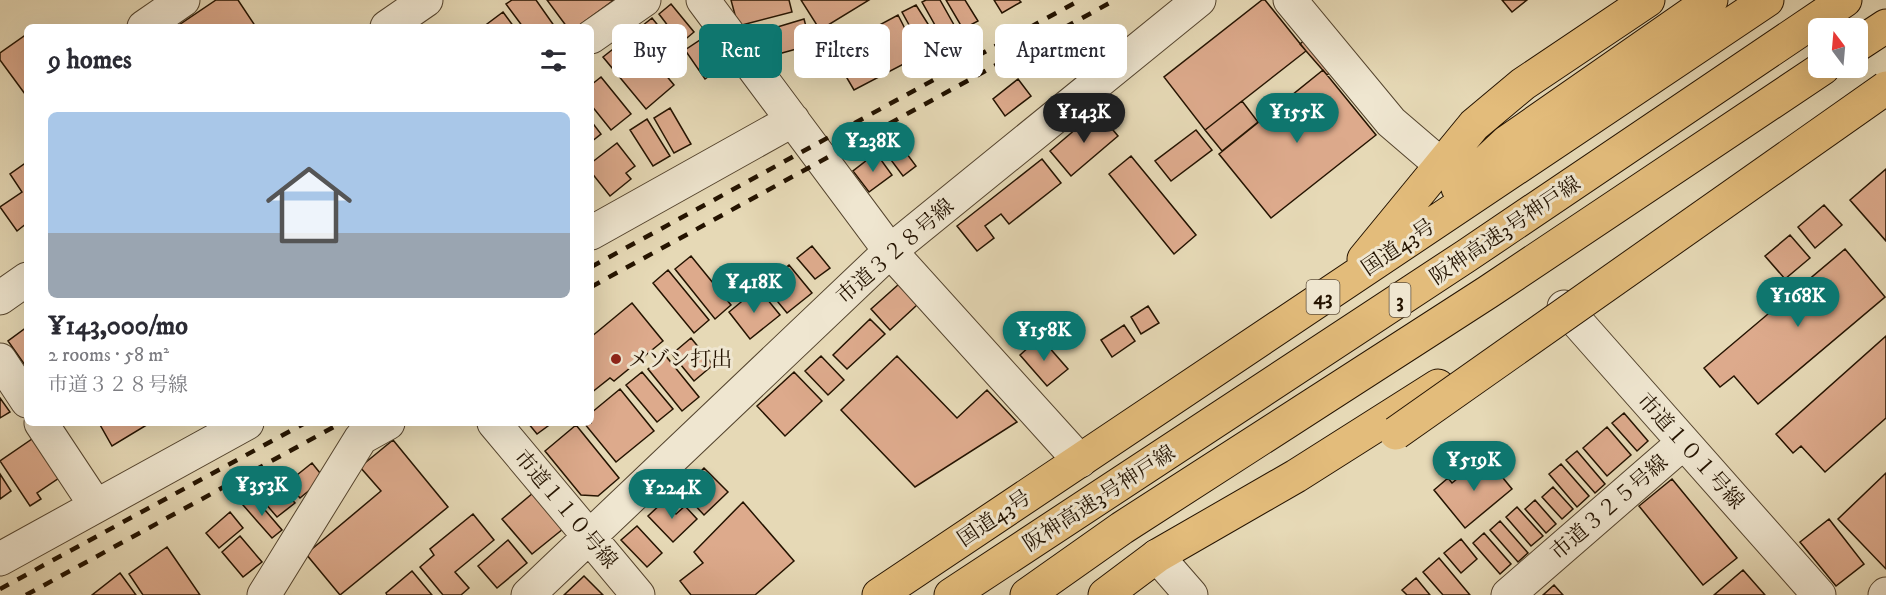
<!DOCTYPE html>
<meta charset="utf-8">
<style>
body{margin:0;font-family:"IM FELL DW Pica","Noto Serif JP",serif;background:#f2f2f3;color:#2b2b33;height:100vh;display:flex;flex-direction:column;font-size:22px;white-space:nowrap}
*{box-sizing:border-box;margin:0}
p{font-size:20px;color:#7c7c81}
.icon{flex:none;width:33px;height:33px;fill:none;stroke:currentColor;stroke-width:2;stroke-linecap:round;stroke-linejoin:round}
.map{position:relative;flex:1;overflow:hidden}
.side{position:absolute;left:24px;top:24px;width:570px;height:402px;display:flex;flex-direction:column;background:#fff;border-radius:9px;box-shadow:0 6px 24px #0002}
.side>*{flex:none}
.guide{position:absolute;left:612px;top:24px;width:570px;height:54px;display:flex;gap:12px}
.needle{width:39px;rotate:344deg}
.controls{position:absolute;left:1808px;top:18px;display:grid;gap:12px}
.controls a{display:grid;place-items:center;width:60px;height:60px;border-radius:9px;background:#fff;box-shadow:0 6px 24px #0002;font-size:30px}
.price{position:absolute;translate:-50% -51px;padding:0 14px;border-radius:21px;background:#0f766e;color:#fff;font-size:20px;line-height:39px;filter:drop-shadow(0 2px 3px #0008)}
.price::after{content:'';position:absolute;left:50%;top:36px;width:18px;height:14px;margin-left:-9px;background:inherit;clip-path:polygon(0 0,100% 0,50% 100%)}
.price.on{background:#222;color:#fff}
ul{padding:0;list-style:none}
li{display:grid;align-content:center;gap:12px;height:318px;padding:0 24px}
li+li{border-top:2px solid #e1e1e2}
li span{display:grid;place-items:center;height:186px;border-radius:9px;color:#555}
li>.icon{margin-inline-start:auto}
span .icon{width:108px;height:108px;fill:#fffc;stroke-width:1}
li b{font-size:26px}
h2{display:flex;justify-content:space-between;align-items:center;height:72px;padding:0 24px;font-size:26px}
.chip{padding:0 21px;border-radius:9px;background:#fff;box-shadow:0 6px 24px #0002;font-size:21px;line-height:54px}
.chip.on{background:#0f766e;color:#fff}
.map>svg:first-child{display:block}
.building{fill:#ddaa8c;stroke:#241300;stroke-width:1.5}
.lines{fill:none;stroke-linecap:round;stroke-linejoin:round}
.minor-casing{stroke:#54442e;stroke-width:35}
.highway-casing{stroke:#241300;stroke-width:35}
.minor{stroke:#efe6d0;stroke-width:33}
.highway{stroke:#e3bc7b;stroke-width:33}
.rail{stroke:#241300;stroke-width:4.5;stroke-dasharray:10 10;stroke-linecap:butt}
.highway-bridge-casing{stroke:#241300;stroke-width:35;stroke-linecap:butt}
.highway-bridge{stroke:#e3bc7b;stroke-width:33}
.poi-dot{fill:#8f2418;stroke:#efe6d0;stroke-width:2}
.labels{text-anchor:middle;stroke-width:6;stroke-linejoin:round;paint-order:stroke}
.shield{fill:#efe6d0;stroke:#61523e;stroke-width:1.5}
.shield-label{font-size:20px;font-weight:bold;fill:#241300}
.street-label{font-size:21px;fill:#241300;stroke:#efe6d0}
.poi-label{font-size:21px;fill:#241300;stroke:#efe6d0;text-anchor:start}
</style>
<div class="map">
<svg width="1886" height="595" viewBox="0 0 1886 595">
<rect width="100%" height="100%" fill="#e6d9b6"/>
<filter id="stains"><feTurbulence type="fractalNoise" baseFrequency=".00333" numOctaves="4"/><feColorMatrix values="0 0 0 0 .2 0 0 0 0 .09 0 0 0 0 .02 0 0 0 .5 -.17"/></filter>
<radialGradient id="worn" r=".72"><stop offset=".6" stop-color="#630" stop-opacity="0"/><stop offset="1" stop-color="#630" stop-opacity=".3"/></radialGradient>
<!-- building -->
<path class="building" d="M 216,0 L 238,0 L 256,27 L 176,27 Z
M 512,0 L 536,0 L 555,27 L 523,27 L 506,4 Z
M 547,0 L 614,0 L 577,27 L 567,27 Z
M 731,0 L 789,0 L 792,12 L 738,26 Z
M 801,0 L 869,0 L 820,30 Z
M 926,0 L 940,0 L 958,32 L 944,41 L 922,2 Z
M 946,0 L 965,0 L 978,21 L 963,29 Z
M 994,0 L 1019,0 L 1021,2 L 1002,13 Z
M 1262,0 L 1265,0 L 1306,51 L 1205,130 L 1164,77 Z
M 1502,0 L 1527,0 L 1512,12 Z
M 671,4 L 694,32 L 681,43 L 659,14 Z
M 916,5 L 940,43 L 925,54 L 902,12 Z
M 503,12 L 514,27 L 483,27 Z
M 898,15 L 919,56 L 854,90 L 831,51 Z
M 652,18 L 673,44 L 658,56 L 637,30 Z
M 804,19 L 811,45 L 771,56 L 764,31 Z
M 27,34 L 27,93 L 25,94 L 0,60 L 0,53 Z
M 632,34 L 674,85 L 646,109 L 603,57 Z
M 706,36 L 726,64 L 705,79 L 685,50 Z
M 1306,39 L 1333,70 L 1327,75 L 1300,44 Z
M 1323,70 L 1376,135 L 1271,218 L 1219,154 Z
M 601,77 L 631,114 L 611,130 L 591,105 L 591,85 Z
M 1018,79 L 1031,96 L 1005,116 L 993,99 Z
M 1242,101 L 1258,122 L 1222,151 L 1205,130 Z
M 670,108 L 691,144 L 674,153 L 654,118 Z
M 1097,111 L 1118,136 L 1071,176 L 1050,151 Z
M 647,119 L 670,156 L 653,166 L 630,130 Z
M 591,121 L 601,134 L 591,142 Z
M 1196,130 L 1212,150 L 1171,181 L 1155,161 Z
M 898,142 L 916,166 L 903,176 L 885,152 Z
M 617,143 L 635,166 L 626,173 L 631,179 L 610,196 L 591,172 L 591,163 Z
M 876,153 L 892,175 L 869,192 L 853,171 Z
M 1131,156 L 1196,235 L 1174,254 L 1109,174 Z
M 1042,159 L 1061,183 L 1009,224 L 1001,214 L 985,226 L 994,238 L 977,251 L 957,226 Z
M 27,162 L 27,223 L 17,231 L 0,207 L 22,192 L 10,174 Z
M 1886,169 L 1886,241 L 1850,200 Z
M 1824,205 L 1842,225 L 1815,248 L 1798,227 Z
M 1790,235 L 1810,258 L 1785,279 L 1765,256 Z
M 812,246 L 830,268 L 815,279 L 797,258 Z
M 1845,249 L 1885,297 L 1758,404 L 1734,376 L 1720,387 L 1704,368 Z
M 691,256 L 731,305 L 715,319 L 675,269 Z
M 789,265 L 812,293 L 787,313 L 764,285 Z
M 668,270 L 709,320 L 694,333 L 653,283 Z
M 899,284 L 917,305 L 890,330 L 871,309 Z
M 758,288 L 780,315 L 750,339 L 729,312 Z
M 632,303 L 663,341 L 614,381 L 610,378 L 591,393 L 591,337 Z
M 1148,306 L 1159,323 L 1141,334 L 1131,317 Z
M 870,319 L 885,334 L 847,369 L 833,355 Z
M 1124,325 L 1135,341 L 1112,357 L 1101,340 Z
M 27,327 L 27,368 L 8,341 Z
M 1886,336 L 1886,418 L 1825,472 L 1801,446 L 1793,453 L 1776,434 Z
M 1040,337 L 1068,369 L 1047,386 L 1020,355 Z
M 691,338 L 713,365 L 694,381 L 672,354 Z
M 665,355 L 699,397 L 682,411 L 648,369 Z
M 821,356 L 844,380 L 828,395 L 805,371 Z
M 897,356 L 957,418 L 987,390 L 1017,422 L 915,487 L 841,410 Z
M 642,372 L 673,409 L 657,422 L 626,385 Z
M 794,372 L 822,401 L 785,436 L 757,406 Z
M 620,389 L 654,431 L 616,462 L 584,423 L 591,423 L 591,413 Z
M 0,398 L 10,412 L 0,418 Z
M 1624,413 L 1648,441 L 1637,451 L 1612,423 Z
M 99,423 L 150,423 L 112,446 Z
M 528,423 L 552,423 L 537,434 Z
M 576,425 L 619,478 L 598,496 L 581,495 L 545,451 Z
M 1607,427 L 1631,455 L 1607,476 L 1583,448 Z
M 32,439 L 59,478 L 37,493 L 41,499 L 30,506 L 0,461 Z
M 393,440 L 448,507 L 340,595 L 306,554 L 381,491 L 360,467 Z
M 1577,451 L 1605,484 L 1595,493 L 1566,460 Z
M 1485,456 L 1512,489 L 1465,528 L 1434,490 L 1448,478 L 1452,483 Z
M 312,463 L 324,478 L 300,498 L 287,483 Z
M 1561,464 L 1589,496 L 1577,507 L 1549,474 Z
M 704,468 L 728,492 L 704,515 L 691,501 L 700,493 L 690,482 Z
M 1886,473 L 1886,569 L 1838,519 Z
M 0,474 L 11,491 L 0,499 Z
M 1672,479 L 1737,558 L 1703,585 L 1639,506 Z
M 276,482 L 295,503 L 277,517 L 259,496 Z
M 1553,487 L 1573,509 L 1562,519 L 1542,497 Z
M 533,493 L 563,529 L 532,554 L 502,519 Z
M 253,496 L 282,530 L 272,538 L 243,505 Z
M 1535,500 L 1556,524 L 1546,533 L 1525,509 Z
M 664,501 L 676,514 L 685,506 L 697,519 L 673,542 L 648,516 Z
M 743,502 L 794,561 L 755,595 L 691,595 L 680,581 L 703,563 L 694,552 Z
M 1517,507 L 1543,536 L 1531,546 L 1506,517 Z
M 230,512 L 243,528 L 219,548 L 206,533 Z
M 473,514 L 494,540 L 455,572 L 469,588 L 461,595 L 443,595 L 420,567 L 434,555 L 430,549 Z
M 1829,519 L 1864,564 L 1836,586 L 1800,542 Z
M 1500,521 L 1528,553 L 1518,562 L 1490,530 Z
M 637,526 L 662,553 L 647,567 L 621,540 Z
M 1484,533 L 1511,564 L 1500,574 L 1473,543 Z
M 240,536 L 262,562 L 243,577 L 222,552 Z
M 1461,539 L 1477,559 L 1461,573 L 1444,553 Z
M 508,540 L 527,563 L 497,588 L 478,566 Z
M 167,547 L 200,595 L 143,595 L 129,574 Z
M 1439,558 L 1470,595 L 1443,595 L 1423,572 Z
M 1743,570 L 1765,595 L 1714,595 Z
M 412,571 L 432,595 L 387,595 L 386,593 Z
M 120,573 L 136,595 L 92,595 Z
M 584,576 L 603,595 L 564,595 Z
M 1416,578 L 1430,595 L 1407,595 L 1402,590 Z
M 1554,585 L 1563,595 L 1543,595 Z"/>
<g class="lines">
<defs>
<path id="minor" d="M 703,0 L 890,251 L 1080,461
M 1290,0 L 1391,122 L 1440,164
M 144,27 L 183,0
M 387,27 L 426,0
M 591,37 L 644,0
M 591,233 L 793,120
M 0,298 L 27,279
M 1564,307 L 1819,595
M 0,360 L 27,401
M 41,423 L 96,506
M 494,423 L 638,595
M 1157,556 L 1191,595
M 0,559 L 247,423
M 264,595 L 361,438 L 388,423
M 528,595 L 890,251 L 1199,0
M 1508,595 L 1683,443
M 1885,595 L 1886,594"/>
<path id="highway" d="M 1857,45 L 1886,26
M 1458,188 L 1507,142 L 1711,0
M 1364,259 L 1474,125 L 1523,84 L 1648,0
M 879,595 L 1767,0
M 951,595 L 1466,256 L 1845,0
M 1027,595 L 1122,528 L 1488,292 L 1823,68
M 1105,595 L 1157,556 L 1296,476 L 1438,386"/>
</defs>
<!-- minor casing -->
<use href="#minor" class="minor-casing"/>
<!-- highway casing -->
<use href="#highway" class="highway-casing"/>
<!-- minor -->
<use href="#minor" class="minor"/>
<!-- highway -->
<use href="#highway" class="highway"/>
<!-- rail -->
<path class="rail" d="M 591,267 L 1080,0
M 591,287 L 1115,0
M 0,589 L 305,423
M 26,595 L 341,423"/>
<defs>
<path id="highway-bridge" d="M 1396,433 L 1886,88"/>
</defs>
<!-- highway-bridge casing -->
<use href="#highway-bridge" class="highway-bridge-casing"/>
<!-- highway-bridge -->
<use href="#highway-bridge" class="highway-bridge"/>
</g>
<!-- markers -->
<circle class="poi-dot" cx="616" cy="359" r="6"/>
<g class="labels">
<!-- shield labels -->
<g class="shield">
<rect x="1306.5" y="280" width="33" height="34" rx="4.5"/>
<rect x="1389.5" y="283" width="21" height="34" rx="4.5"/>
</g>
<g class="shield-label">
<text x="1323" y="304">43</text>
<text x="1400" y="307">3</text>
</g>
<!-- street labels -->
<g class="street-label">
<text transform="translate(1505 230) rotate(-34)" y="7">阪神高速3号神戸線</text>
<text transform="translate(1398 247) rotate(-34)" y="7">国道43号</text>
<text transform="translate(895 251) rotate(-41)" y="7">市道３２８号線</text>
<text transform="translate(1691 451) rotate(48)" y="7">市道１０１号線</text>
<text transform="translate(1099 498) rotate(-33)" y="7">阪神高速3号神戸線</text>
<text transform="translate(1609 507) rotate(-41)" y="7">市道３２５号線</text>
<text transform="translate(566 509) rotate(50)" y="7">市道１１０号線</text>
<text transform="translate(994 518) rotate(-34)" y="7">国道43号</text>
</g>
<!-- poi labels -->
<g class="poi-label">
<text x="628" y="366">メゾン打出</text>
</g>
</g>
<rect width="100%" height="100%" filter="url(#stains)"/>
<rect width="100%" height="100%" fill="url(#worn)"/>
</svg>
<div class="controls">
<a><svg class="needle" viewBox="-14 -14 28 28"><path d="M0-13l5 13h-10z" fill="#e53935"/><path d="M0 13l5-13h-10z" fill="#7c7c81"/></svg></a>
</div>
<b class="price on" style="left:1084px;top:144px">¥143K</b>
<b class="price" style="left:1297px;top:144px">¥155K</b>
<b class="price" style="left:873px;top:173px">¥238K</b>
<b class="price" style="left:754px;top:314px">¥418K</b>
<b class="price" style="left:1798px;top:328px">¥168K</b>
<b class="price" style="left:1044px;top:362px">¥158K</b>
<b class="price" style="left:1474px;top:492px">¥519K</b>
<b class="price" style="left:262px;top:517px">¥353K</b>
<b class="price" style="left:672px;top:520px">¥224K</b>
<div class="guide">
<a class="chip">Buy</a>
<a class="chip on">Rent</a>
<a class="chip">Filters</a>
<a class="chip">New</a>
<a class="chip">Apartment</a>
</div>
<section class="side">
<h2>9 homes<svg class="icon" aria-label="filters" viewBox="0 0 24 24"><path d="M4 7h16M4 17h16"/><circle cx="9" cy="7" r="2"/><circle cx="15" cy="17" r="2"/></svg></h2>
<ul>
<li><span style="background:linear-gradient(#a9c7e8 65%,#9aa5b1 0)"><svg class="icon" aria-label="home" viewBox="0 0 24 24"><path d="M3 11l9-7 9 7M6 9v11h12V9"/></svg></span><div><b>¥143,000/mo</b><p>2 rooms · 58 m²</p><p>市道３２８号線</p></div></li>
</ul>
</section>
</div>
